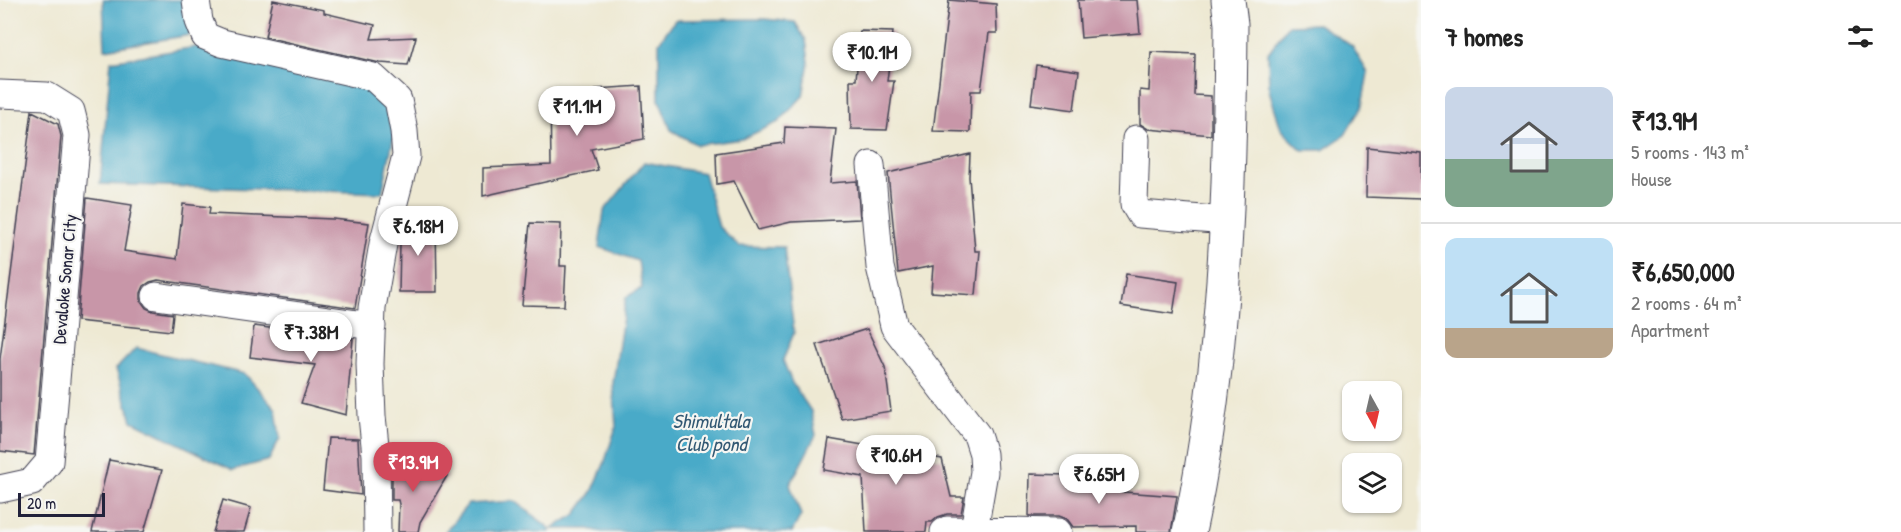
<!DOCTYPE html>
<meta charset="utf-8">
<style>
body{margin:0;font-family:"Patrick Hand",sans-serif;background:#f6f6f6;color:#222;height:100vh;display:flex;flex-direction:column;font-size:22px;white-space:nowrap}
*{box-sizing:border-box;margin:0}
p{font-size:20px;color:#767676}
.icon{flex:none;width:33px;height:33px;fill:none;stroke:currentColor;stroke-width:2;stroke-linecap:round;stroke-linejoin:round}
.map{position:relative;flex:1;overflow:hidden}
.details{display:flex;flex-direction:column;background:#fff;width:480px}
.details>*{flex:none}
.needle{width:39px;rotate:172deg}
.tools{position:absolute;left:1342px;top:381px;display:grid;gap:12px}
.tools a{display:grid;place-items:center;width:60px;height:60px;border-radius:12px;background:#fff;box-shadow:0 2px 4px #0004;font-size:30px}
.scale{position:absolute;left:18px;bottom:15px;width:87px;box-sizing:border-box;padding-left:6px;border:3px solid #22223b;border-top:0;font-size:16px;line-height:21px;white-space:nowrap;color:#22223b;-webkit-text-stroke:4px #f6f6f2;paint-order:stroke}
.price{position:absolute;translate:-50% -51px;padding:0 14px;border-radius:21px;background:#fff;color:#222;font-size:20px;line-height:39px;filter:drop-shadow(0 2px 3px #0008)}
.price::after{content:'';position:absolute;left:50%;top:36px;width:18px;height:14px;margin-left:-9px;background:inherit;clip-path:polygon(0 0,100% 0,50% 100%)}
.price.active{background:#d1495b;color:#fff}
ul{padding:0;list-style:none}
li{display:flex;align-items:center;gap:18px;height:150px;padding:0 24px}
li+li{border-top:2px solid #e0e0e0}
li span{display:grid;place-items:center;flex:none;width:168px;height:120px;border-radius:12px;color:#555}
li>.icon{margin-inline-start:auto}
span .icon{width:72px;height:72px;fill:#fffc;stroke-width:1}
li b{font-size:26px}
h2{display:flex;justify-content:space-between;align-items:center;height:72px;padding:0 24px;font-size:26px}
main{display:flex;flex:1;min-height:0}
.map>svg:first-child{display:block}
.water{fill:#49aac8;stroke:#366682;stroke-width:1.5}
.building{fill:#c896a8}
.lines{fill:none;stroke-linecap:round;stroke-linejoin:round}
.minor-casing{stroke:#414052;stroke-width:29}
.tertiary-casing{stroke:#414052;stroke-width:35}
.minor{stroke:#fff;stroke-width:27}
.tertiary{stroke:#fff;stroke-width:33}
.labels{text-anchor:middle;stroke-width:4.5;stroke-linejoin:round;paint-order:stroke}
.street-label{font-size:18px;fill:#22223b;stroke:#f6f6f2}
.water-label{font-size:20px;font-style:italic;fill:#325873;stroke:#f6f6f2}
</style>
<main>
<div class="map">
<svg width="1421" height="532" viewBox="0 0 1421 532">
<rect width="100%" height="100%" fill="#f6f6f2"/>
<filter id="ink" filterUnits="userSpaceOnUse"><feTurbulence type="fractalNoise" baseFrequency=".0167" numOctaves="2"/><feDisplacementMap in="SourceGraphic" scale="12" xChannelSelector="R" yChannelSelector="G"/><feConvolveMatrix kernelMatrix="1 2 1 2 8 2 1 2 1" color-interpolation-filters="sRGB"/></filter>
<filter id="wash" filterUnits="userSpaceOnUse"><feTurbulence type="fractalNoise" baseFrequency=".008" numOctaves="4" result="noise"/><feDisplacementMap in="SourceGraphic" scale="24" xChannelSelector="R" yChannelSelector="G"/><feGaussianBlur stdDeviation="1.35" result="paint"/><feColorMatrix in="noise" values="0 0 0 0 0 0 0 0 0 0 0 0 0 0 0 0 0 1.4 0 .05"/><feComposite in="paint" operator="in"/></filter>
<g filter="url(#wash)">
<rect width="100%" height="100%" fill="#eee9d3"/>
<!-- water -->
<path class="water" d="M 103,0 L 189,0 L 190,35 L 105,49 Z
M 764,19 L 795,22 L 806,40 L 809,62 L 803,96 L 779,122 L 742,139 L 697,145 L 671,130 L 659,100 L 659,42 L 675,20 Z
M 1318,24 L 1352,46 L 1368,73 L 1362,106 L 1345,135 L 1323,150 L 1302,150 L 1281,129 L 1269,90 L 1268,53 L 1288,25 Z
M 202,46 L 385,86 L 397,121 L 382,193 L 100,184 L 111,61 Z
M 644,162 L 704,173 L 719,227 L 739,246 L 784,247 L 794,333 L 783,360 L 792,383 L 811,411 L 816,435 L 790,485 L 801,515 L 792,532 L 603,532 L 588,529 L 551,529 L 550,532 L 445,532 L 468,504 L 515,501 L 551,529 L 575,515 L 592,492 L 604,464 L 616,427 L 613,383 L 626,297 L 642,288 L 638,261 L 599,247 L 604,211 Z
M 136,348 L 245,374 L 276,409 L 280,438 L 269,460 L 233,470 L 132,421 L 116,369 Z"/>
<g id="blocks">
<!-- building -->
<path class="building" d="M 273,0 L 324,10 L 324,13 L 375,25 L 371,39 L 416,37 L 408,65 L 380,63 L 265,37 Z
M 949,0 L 996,4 L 997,33 L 989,33 L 981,91 L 971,91 L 970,132 L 933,131 Z
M 1078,0 L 1137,0 L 1140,33 L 1081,38 Z
M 860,31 L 893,32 L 887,81 L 894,81 L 887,130 L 851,129 L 850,80 L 856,80 Z
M 1151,52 L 1195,54 L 1194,95 L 1211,96 L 1211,135 L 1148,129 L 1140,124 L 1140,90 L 1149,91 Z
M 1036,65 L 1079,71 L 1074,110 L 1031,104 Z
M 641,86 L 644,139 L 591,149 L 598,170 L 483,196 L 483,168 L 551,165 L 550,97 L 596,95 L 596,89 Z
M 32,111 L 58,124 L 61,136 L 34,455 L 0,451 L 0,359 Z
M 785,127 L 836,129 L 830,183 L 857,181 L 860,219 L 791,222 L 758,230 L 734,181 L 717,184 L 716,153 L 784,143 Z
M 1367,147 L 1421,153 L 1421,199 L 1366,197 Z
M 970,154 L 969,177 L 975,251 L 980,251 L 976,295 L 931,292 L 933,266 L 898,273 L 888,173 Z
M 87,198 L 132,205 L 124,251 L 177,259 L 183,204 L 210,207 L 209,214 L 333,219 L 369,223 L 355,308 L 158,280 L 150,282 L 144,286 L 141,293 L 141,301 L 146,308 L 153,311 L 173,314 L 171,331 L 77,321 Z
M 405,221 L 436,221 L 437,292 L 399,292 L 400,243 Z
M 530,223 L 561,224 L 560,266 L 566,266 L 564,306 L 522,305 Z
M 1126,274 L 1178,282 L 1173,314 L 1121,306 Z
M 254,326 L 353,339 L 346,415 L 301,403 L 315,365 L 250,357 Z
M 867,329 L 885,367 L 891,411 L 842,419 L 817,345 Z
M 328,438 L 358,439 L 361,495 L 323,490 Z
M 829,439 L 942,459 L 951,497 L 964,497 L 961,514 L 947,514 L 938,517 L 932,522 L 927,522 L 926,532 L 866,532 L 863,477 L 824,470 Z
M 392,457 L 447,476 L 420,522 L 418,532 L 398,532 L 399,504 L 398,500 L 392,500 Z
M 109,460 L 162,470 L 144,532 L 92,532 Z
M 1030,474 L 1068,475 L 1068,482 L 1110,481 L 1110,491 L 1177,496 L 1171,532 L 1136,532 L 1136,526 L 1073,527 L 1067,519 L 1059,516 L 1029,516 Z
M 223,500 L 251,508 L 244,532 L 213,532 Z"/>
</g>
</g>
<g filter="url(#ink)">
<use href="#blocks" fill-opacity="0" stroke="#414052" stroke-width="1.5"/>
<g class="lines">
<defs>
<path id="minor" d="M 196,0 L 199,21 L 205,36 L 222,43 L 373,77 L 398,100 L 404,131 L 406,156 L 383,244 L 372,308 L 370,364 L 372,416 L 376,455 L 377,532
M 0,94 L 47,96 L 71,111 L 77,135 L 49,462 L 32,482 L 0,489
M 1136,139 L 1134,204 L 1140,214 L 1227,221
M 871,165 L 880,267 L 894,326 L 977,435 L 983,454 L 984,472 L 974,530
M 156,296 L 372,326
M 944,532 L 947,530 L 1058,532"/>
<path id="tertiary" d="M 1189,532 C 1225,365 1230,194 1231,24 L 1228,0"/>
</defs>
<!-- minor casing -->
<use href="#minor" class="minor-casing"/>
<!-- tertiary casing -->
<use href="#tertiary" class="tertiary-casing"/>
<!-- minor -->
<use href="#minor" class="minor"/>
<!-- tertiary -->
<use href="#tertiary" class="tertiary"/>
</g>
</g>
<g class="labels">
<!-- street labels -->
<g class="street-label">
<text transform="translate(65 279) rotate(-85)" y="6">Devaloke Sonar City</text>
</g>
<!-- water labels -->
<g class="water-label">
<text x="711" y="428">Shimultala<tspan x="711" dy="23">Club pond</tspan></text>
</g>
</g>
</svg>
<div class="tools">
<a><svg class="needle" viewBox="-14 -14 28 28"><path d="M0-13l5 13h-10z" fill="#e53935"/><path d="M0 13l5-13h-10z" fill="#767676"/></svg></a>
<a><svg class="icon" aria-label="layers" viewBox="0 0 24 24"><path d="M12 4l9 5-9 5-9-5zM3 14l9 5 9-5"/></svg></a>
</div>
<div class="scale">20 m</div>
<b class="price" style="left:872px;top:83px">₹10.1M</b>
<b class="price" style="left:577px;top:137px">₹11.1M</b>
<b class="price" style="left:418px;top:257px">₹6.18M</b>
<b class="price" style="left:311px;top:363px">₹7.38M</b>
<b class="price" style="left:896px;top:486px">₹10.6M</b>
<b class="price active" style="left:413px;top:493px">₹13.9M</b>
<b class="price" style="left:1099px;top:505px">₹6.65M</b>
</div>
<section class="details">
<h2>7 homes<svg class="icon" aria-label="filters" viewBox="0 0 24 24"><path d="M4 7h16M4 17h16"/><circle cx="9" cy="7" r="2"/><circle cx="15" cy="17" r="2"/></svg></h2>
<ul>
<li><span style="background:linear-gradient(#c9d6e8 60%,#7fa58c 0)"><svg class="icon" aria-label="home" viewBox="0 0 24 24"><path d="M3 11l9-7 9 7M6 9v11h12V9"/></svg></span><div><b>₹13.9M</b><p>5 rooms · 143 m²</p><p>House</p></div></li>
<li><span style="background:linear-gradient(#bfe0f5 75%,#b9a48a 0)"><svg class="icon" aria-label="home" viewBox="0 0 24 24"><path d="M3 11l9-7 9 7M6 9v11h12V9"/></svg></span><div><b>₹6,650,000</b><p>2 rooms · 64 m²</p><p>Apartment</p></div></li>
</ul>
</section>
</main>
